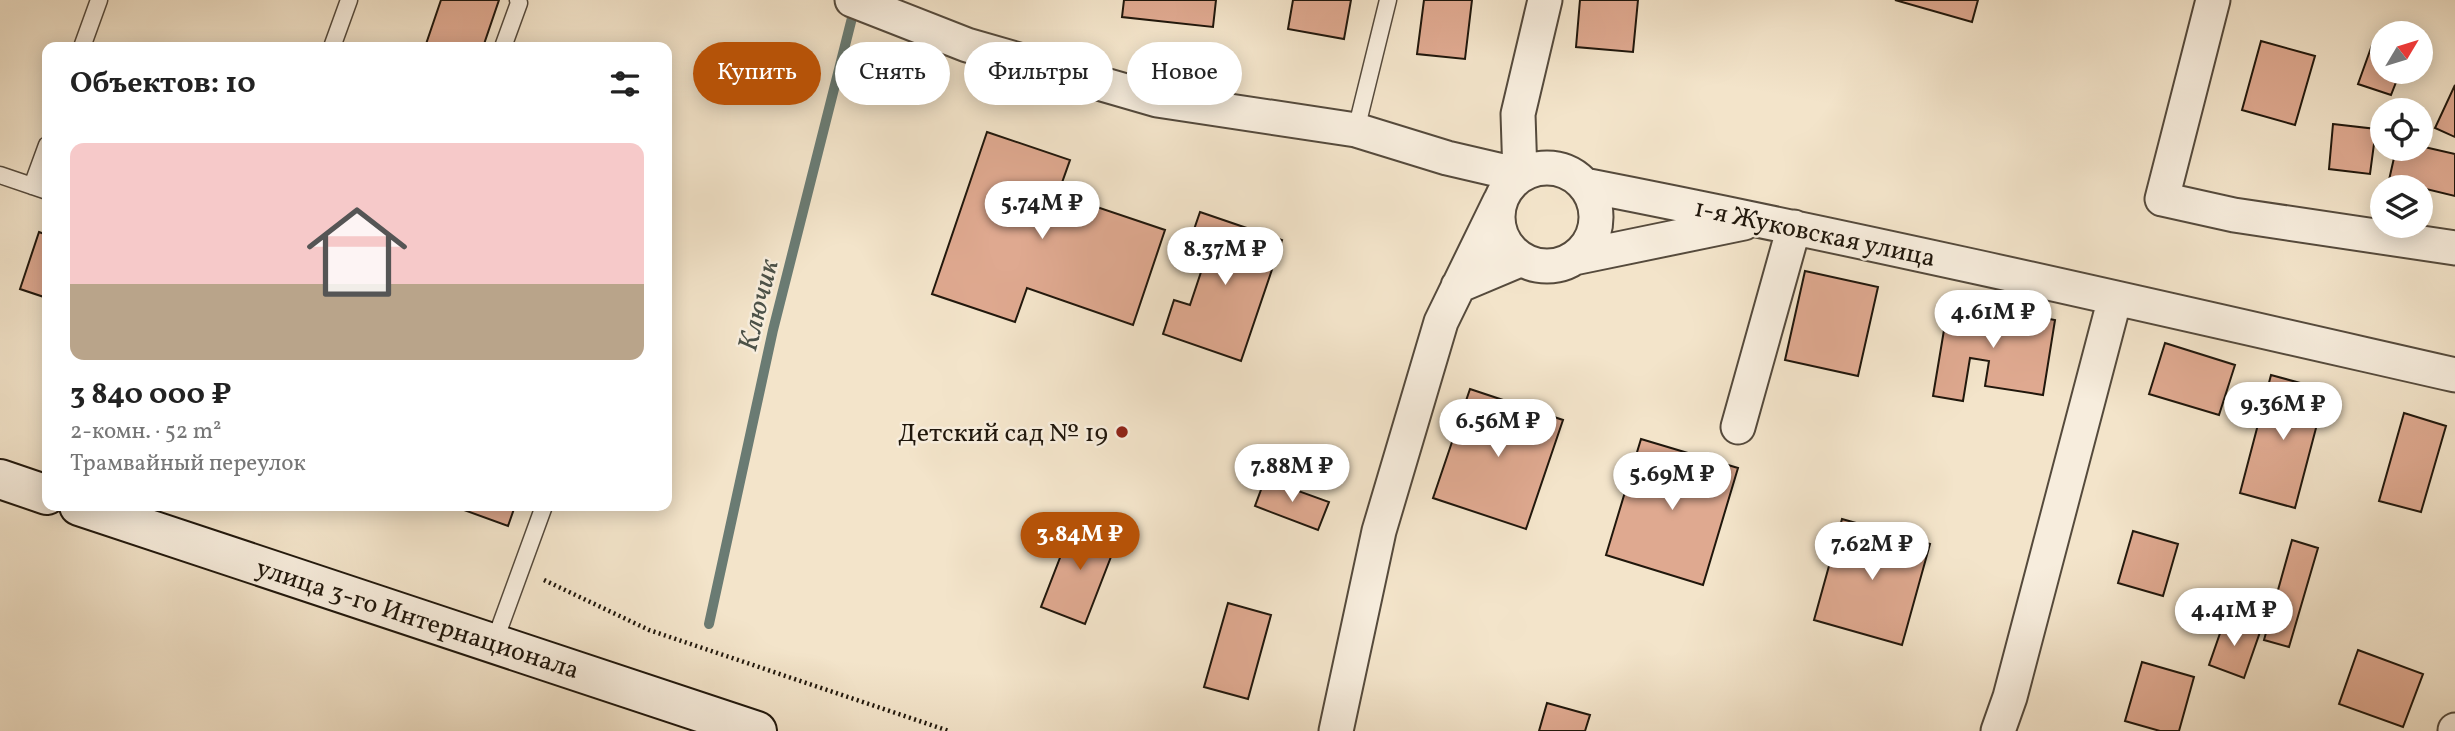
<!DOCTYPE html>
<html lang="ru">
<meta charset="utf-8">
<style>
body{margin:0;font-family:Vollkorn,serif;background:#f6f6f6;color:#222;height:100vh;display:flex;flex-direction:column;font-size:26px;white-space:nowrap}
*{box-sizing:border-box;margin:0}
p{font-size:23px;color:#767676}
.icon{flex:none;width:38px;height:38px;fill:none;stroke:currentColor;stroke-width:2;stroke-linecap:round;stroke-linejoin:round}
.map{position:relative;flex:1;overflow:hidden}
.side{position:absolute;left:42px;top:42px;width:630px;height:469px;display:flex;flex-direction:column;background:#fff;border-radius:14px;box-shadow:0 4px 18px #0003}
.side>*{flex:none}
.hud{position:absolute;left:693px;top:42px;width:665px;height:63px;display:flex;gap:14px}
.needle{width:46px;rotate:52deg}
.tools{position:absolute;left:2370px;top:21px;display:grid;gap:14px}
.tools a{display:grid;place-items:center;width:63px;height:63px;border-radius:50%;background:#fff;box-shadow:0 4px 18px #0003;font-size:35px}
.price{position:absolute;translate:-50% -60px;padding:0 16px;border-radius:24px;background:#fff;color:#222;font-size:23px;line-height:46px;filter:drop-shadow(0 2px 4px #0008)}
.price::after{content:'';position:absolute;left:50%;top:42px;width:21px;height:16px;margin-left:-10px;background:inherit;clip-path:polygon(0 0,100% 0,50% 100%)}
.price.active{background:#b45309;color:#fff}
ul{padding:0;list-style:none}
li{display:grid;align-content:center;gap:14px;height:371px;padding:0 28px}
li+li{border-top:2px solid #e0e0e0}
li span{display:grid;place-items:center;height:217px;border-radius:14px;color:#555}
li>.icon{margin-inline-start:auto}
span .icon{width:126px;height:126px;fill:#fffc;stroke-width:1}
li b{font-size:30px}
h2{display:flex;justify-content:space-between;align-items:center;height:84px;padding:0 28px;font-size:30px}
.chip{padding:0 24px;border-radius:32px;background:#fff;box-shadow:0 4px 18px #0003;font-size:24px;line-height:63px}
.chip.active{background:#b45309;color:#fff}
.map>svg:first-child{display:block}
.lines{fill:none;stroke-linecap:round;stroke-linejoin:round}
.stream{stroke:#6a7b73;stroke-width:10}
.building{fill:#dfa990;stroke:#20170c;stroke-width:2}
.service-casing{stroke:#554a3c;stroke-width:19}
.minor-casing{stroke:#554a3c;stroke-width:37}
.secondary-casing{stroke:#20170c;stroke-width:42}
.path{stroke:#20170c;stroke-width:4.5;stroke-dasharray:2 3.5;stroke-linecap:butt}
.service{stroke:#f7eddd;stroke-width:16}
.minor{stroke:#f7eddd;stroke-width:33}
.secondary{stroke:#f7eddd;stroke-width:38}
.poi-dot{fill:#8f2418;stroke:#f7eddd;stroke-width:2.5}
.labels{text-anchor:middle;stroke-width:5;stroke-linejoin:round;paint-order:stroke}
.street-label{font-size:26px;fill:#20170c;stroke:#f7eddd}
.poi-label{font-size:26px;fill:#20170c;stroke:#f7eddd;text-anchor:end}
.water-label{font-size:28px;font-style:italic;fill:#4b5148;stroke:#f7eddd}
</style>
<div class="map">
<svg width="2455" height="731" viewBox="0 0 2455 731">
<rect width="100%" height="100%" fill="#f3e4ca"/>
<filter id="stains"><feTurbulence type="fractalNoise" baseFrequency=".00286" numOctaves="4"/><feColorMatrix values="0 0 0 0 .2 0 0 0 0 .09 0 0 0 0 .02 0 0 0 .5 -.17"/></filter>
<radialGradient id="worn" r=".72"><stop offset=".6" stop-color="#630" stop-opacity="0"/><stop offset="1" stop-color="#630" stop-opacity=".3"/></radialGradient>
<g class="lines">
<!-- stream -->
<path class="stream" d="M 709,624 L 773,330 L 855,6"/>
</g>
<!-- building -->
<path class="building" d="M 441,0 L 499,0 L 483,47 L 425,47 Z
M 1124,0 L 1216,0 L 1213,27 L 1122,17 Z
M 1293,0 L 1351,0 L 1344,39 L 1288,29 Z
M 1424,0 L 1472,0 L 1465,59 L 1417,54 Z
M 1580,0 L 1638,0 L 1633,52 L 1576,47 Z
M 1895,0 L 1978,0 L 1972,22 Z
M 2261,41 L 2315,56 L 2295,125 L 2242,110 Z
M 2372,45 L 2382,49 L 2382,72 L 2400,72 L 2391,95 L 2358,84 Z
M 2455,85 L 2455,137 L 2435,128 Z
M 2333,124 L 2376,129 L 2370,174 L 2329,169 Z
M 987,132 L 1070,160 L 1058,194 L 1165,230 L 1133,325 L 1027,288 L 1015,322 L 932,294 Z
M 2420,146 L 2455,154 L 2455,196 L 2389,180 L 2396,149 L 2420,149 Z
M 1200,212 L 1282,240 L 1241,361 L 1163,334 L 1174,300 L 1190,305 L 1206,257 L 1187,250 Z
M 39,232 L 47,235 L 47,298 L 20,289 Z
M 1805,271 L 1878,287 L 1858,376 L 1785,360 Z
M 1950,294 L 1983,300 L 1978,326 L 2002,330 L 2005,311 L 2055,320 L 2043,395 L 1985,386 L 1989,361 L 1970,358 L 1963,401 L 1933,396 Z
M 2165,343 L 2235,365 L 2219,415 L 2149,394 Z
M 2271,375 L 2326,390 L 2295,508 L 2240,493 Z
M 1470,389 L 1563,420 L 1526,529 L 1433,498 Z
M 2404,413 L 2446,426 L 2421,512 L 2379,501 Z
M 1641,439 L 1738,468 L 1703,585 L 1606,555 Z
M 1265,479 L 1329,502 L 1318,530 L 1255,506 Z
M 453,506 L 515,506 L 508,526 Z
M 1075,519 L 1119,536 L 1085,624 L 1041,607 Z
M 1842,519 L 1930,544 L 1902,645 L 1814,620 Z
M 2133,531 L 2178,544 L 2163,596 L 2118,583 Z
M 2292,540 L 2318,548 L 2289,647 L 2264,640 Z
M 1228,603 L 1271,615 L 1248,699 L 1204,687 Z
M 2225,619 L 2260,632 L 2244,678 L 2209,665 Z
M 2358,650 L 2423,674 L 2403,727 L 2339,704 Z
M 2142,662 L 2194,677 L 2179,731 L 2160,731 L 2125,721 Z
M 1547,703 L 1590,715 L 1585,731 L 1539,731 Z"/>
<g class="lines">
<defs>
<path id="service" d="M 82,47 L 99,0
M 332,47 L 349,0
M 503,47 L 519,3 L 518,0
M 1356,130 L 1388,0
M 0,175 L 47,191
M 32,186 L 47,145
M 494,643 L 544,506"/>
<path id="minor" d="M 852,0 L 967,45 L 1157,100 L 1356,130 L 1447,158 L 1520,175 L 1518,114 L 1545,0
M 2213,0 L 2162,199 L 2234,215 L 2455,248
M1498 217a49 49 0 1 1 98 0a49 49 0 1 1-98 0Z
M 1584,185 C 1876,242 2165,309 2455,375
M 1574,258 L 1744,223
M 1458,286 L 1522,259
M 1738,427 L 1794,227
M 1336,731 L 1379,531 L 1441,322 L 1500,201
M 1998,731 L 2010,697 L 2115,298
M 2455,731 L 2455,730"/>
<path id="secondary" d="M 0,479 L 47,495
M 79,506 L 757,731"/>
</defs>
<!-- service casing -->
<use href="#service" class="service-casing"/>
<!-- minor casing -->
<use href="#minor" class="minor-casing"/>
<!-- secondary casing -->
<use href="#secondary" class="secondary-casing"/>
<!-- path -->
<path class="path" d="M 544,580 L 649,630 L 949,731"/>
<!-- service -->
<use href="#service" class="service"/>
<!-- minor -->
<use href="#minor" class="minor"/>
<!-- secondary -->
<use href="#secondary" class="secondary"/>
</g>
<!-- markers -->
<circle class="poi-dot" cx="1122" cy="432" r="7"/>
<g class="labels">
<!-- street labels -->
<g class="street-label">
<text transform="translate(1815 232) rotate(12)" y="9">1-я Жуковская улица</text>
<text transform="translate(418 618) rotate(18)" y="9">улица 3-го Интернационала</text>
</g>
<!-- poi labels -->
<g class="poi-label">
<text x="1108" y="441">Детский сад № 19</text>
</g>
<!-- water labels -->
<g class="water-label">
<text transform="translate(757 305) rotate(-76)" y="10">Ключик</text>
</g>
</g>
<rect width="100%" height="100%" filter="url(#stains)"/>
<rect width="100%" height="100%" fill="url(#worn)"/>
</svg>
<div class="tools">
<a><svg class="needle" viewBox="-14 -14 28 28"><path d="M0-13l5 13h-10z" fill="#e53935"/><path d="M0 13l5-13h-10z" fill="#767676"/></svg></a>
<a><svg class="icon" aria-label="locate" viewBox="0 0 24 24"><circle cx="12" cy="12" r="6"/><path d="M12 2v4M12 18v4M2 12h4M18 12h4"/></svg></a>
<a><svg class="icon" aria-label="layers" viewBox="0 0 24 24"><path d="M12 4l9 5-9 5-9-5zM3 14l9 5 9-5"/></svg></a>
</div>
<b class="price" style="left:1042px;top:241px">5.74M ₽</b>
<b class="price" style="left:1225px;top:287px">8.37M ₽</b>
<b class="price" style="left:1993px;top:350px">4.61M ₽</b>
<b class="price" style="left:2283px;top:442px">9.36M ₽</b>
<b class="price" style="left:1498px;top:459px">6.56M ₽</b>
<b class="price" style="left:1292px;top:504px">7.88M ₽</b>
<b class="price" style="left:1672px;top:512px">5.69M ₽</b>
<b class="price active" style="left:1080px;top:572px">3.84M ₽</b>
<b class="price" style="left:1872px;top:582px">7.62M ₽</b>
<b class="price" style="left:2234px;top:648px">4.41M ₽</b>
<div class="hud">
<a class="chip active">Купить</a>
<a class="chip">Снять</a>
<a class="chip">Фильтры</a>
<a class="chip">Новое</a>
</div>
<section class="side">
<h2>Объектов: 10<svg class="icon" aria-label="filters" viewBox="0 0 24 24"><path d="M4 7h16M4 17h16"/><circle cx="9" cy="7" r="2"/><circle cx="15" cy="17" r="2"/></svg></h2>
<ul>
<li><span style="background:linear-gradient(#f6c9c9 65%,#b9a48a 0)"><svg class="icon" aria-label="home" viewBox="0 0 24 24"><path d="M3 11l9-7 9 7M6 9v11h12V9"/></svg></span><div><b>3 840 000 ₽</b><p>2-комн. · 52 m²</p><p>Трамвайный переулок</p></div></li>
</ul>
</section>
</div>
